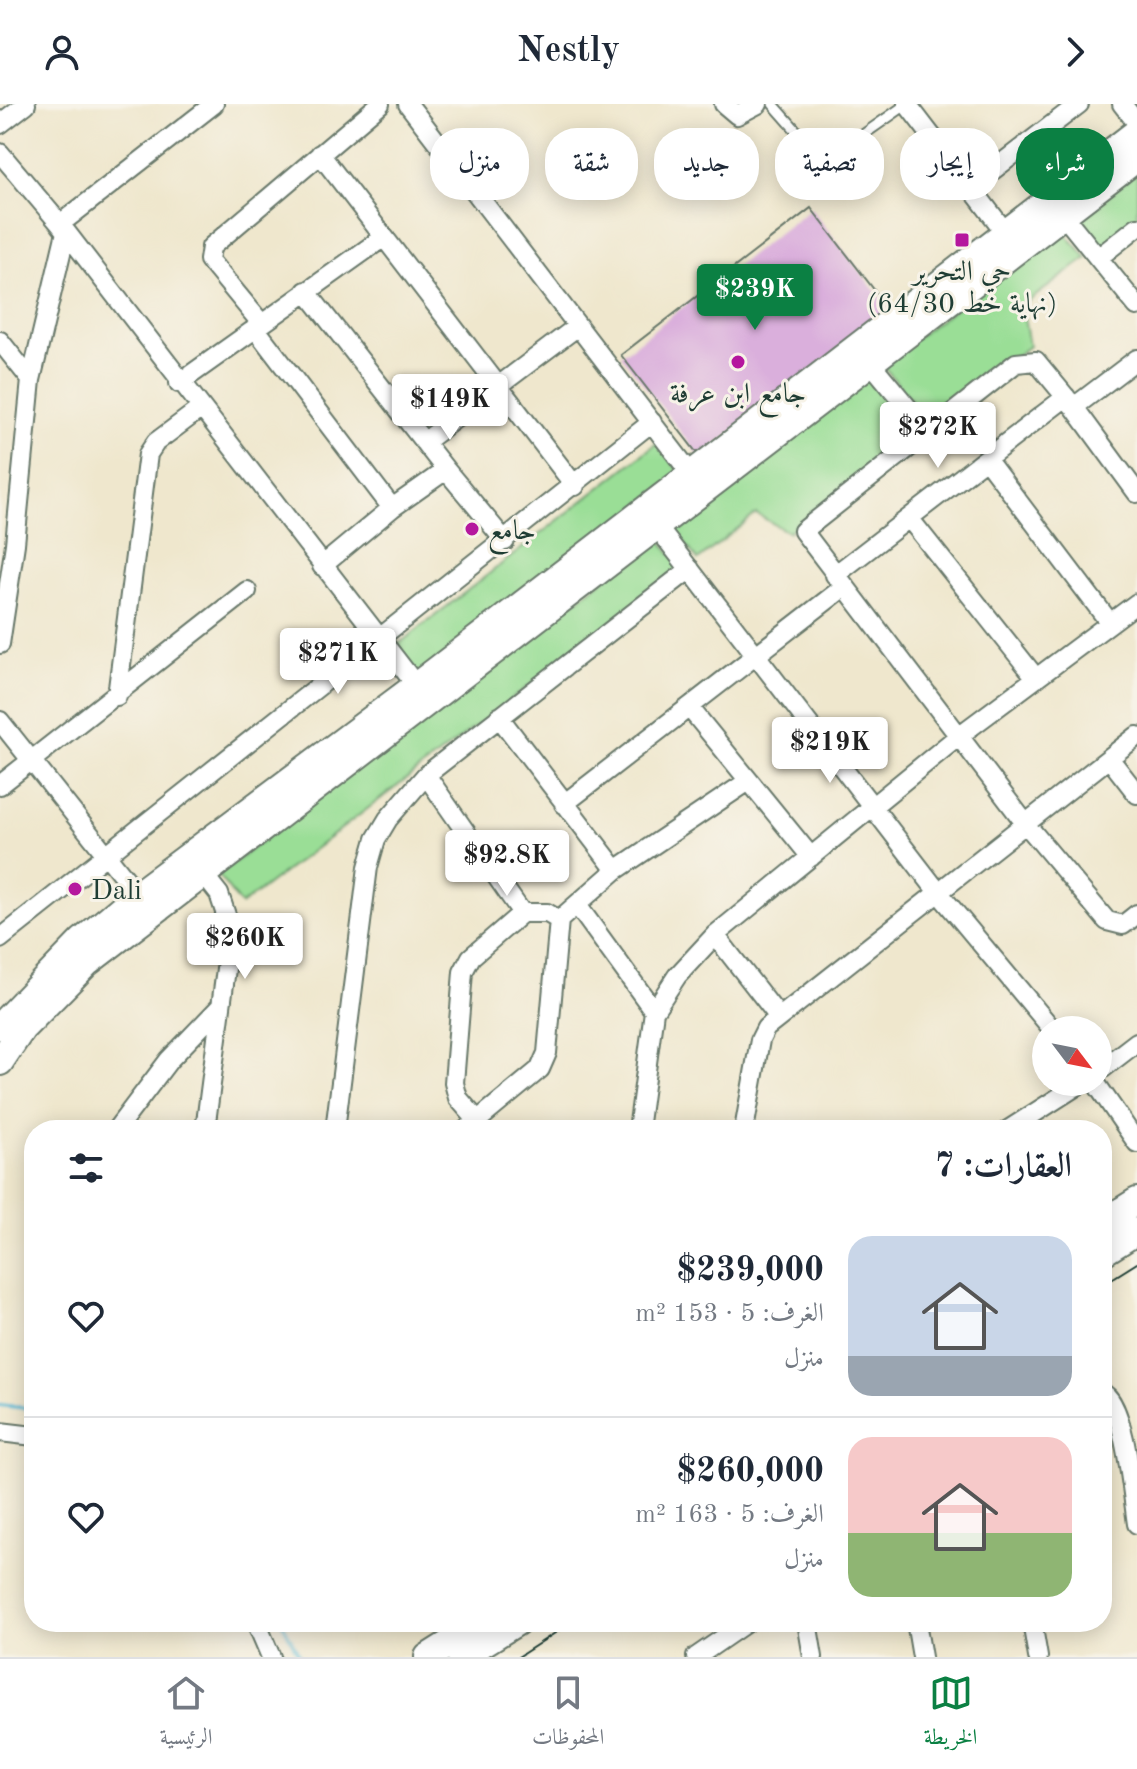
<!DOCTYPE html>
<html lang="ar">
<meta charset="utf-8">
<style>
body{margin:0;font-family:"Old Standard TT",Amiri,serif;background:#f2f2f3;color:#1f2937;direction:rtl;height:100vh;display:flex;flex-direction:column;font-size:30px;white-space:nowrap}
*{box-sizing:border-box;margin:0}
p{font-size:26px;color:#747a83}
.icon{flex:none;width:44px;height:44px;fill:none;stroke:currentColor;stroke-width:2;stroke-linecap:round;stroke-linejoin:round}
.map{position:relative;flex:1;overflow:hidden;direction:ltr}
.drawer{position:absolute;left:24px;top:1016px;width:1088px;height:512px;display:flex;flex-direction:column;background:#fff;border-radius:32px;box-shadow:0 4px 20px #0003;direction:rtl}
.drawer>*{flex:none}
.banner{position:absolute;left:24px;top:24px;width:1090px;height:72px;direction:rtl;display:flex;gap:16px}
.needle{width:52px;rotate:122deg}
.buttons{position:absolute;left:1032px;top:912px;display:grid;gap:16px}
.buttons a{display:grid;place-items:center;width:80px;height:80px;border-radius:50%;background:#fff;box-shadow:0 4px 20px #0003;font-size:40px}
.price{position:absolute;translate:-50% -68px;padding:0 18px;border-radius:8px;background:#fff;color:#222;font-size:26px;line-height:52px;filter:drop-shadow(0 2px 4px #0008)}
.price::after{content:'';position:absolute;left:50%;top:48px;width:24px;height:18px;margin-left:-12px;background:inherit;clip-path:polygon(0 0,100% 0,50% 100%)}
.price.selected{background:#0b8043;color:#fff}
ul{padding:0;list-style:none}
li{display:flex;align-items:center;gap:24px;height:200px;padding:0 40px}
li+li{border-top:2px solid #e0e1e3}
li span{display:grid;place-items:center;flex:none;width:224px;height:160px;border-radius:24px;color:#555}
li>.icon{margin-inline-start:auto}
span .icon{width:96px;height:96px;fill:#fffc;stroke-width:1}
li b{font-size:34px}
h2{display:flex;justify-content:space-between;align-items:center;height:96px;padding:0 40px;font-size:34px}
.chip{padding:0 28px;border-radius:32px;background:#fff;box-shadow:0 4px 20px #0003;font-size:28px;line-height:72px}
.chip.selected{background:#0b8043;color:#fff}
header{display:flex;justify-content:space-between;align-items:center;height:104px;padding:0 40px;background:#fff;font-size:36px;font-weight:700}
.tabs{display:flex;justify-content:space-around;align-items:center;height:112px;border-top:2px solid #e0e1e3;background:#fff;font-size:22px;color:#747a83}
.tabs a{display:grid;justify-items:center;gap:4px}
.tabs .selected{color:#0b8043}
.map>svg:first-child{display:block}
.green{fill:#9ade96;stroke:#5c8e65;stroke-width:2}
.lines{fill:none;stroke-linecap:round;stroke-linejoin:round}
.stream{stroke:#57b9d6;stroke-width:4}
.building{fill:#daafdc}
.lane-casing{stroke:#68786a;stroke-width:13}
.street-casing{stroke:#68786a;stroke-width:22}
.secondary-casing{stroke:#68786a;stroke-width:30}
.lane{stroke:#fff;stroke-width:9}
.street{stroke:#fff;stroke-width:18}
.secondary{stroke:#fff;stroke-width:26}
.tram{stroke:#1f3d34;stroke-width:2}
.poi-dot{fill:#b5179e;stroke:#f7f3e8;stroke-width:3}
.labels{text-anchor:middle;stroke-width:6;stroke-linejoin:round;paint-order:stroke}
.poi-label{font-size:28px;fill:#1f3d34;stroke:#f7f3e8}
</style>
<header><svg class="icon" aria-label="forward" viewBox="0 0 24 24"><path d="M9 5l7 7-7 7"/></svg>Nestly<svg class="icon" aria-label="person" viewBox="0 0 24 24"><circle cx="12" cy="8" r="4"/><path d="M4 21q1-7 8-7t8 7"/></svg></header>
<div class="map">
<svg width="1137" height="1553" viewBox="0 0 1137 1553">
<rect width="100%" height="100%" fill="#f7f3e8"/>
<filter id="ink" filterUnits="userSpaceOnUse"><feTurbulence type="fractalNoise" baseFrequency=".0125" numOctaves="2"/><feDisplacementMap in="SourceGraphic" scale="16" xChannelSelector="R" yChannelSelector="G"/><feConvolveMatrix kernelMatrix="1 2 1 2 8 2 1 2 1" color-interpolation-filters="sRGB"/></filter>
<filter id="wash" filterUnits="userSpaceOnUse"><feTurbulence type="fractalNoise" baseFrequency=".006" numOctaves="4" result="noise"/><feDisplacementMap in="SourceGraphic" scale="32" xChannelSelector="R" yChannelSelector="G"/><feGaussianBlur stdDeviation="1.8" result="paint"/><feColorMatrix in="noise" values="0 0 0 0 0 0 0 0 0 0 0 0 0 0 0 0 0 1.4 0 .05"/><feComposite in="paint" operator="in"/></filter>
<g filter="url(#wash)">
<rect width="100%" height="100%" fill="#efe7cd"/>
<!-- green -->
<path class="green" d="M 1137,68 L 1137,115 L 1102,142 L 1078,114 Z
M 1061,124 L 1087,154 L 1022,202 L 1029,242 L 929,319 L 882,260 Z
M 869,272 L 914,328 L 788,428 L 756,410 L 698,456 L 672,422 Z
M 657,339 L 680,369 L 418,573 L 395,543 Z
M 658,434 L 684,464 L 241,801 L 218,771 Z"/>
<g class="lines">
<!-- stream -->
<path class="stream" d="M 0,1301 L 34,1305
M 282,1518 L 300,1553"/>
</g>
<g id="blocks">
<!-- building -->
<path class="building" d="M 811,104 L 889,205 L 700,353 L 621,251 Z"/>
</g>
</g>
<g filter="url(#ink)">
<use href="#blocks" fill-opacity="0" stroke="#68786a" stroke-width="2"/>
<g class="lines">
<defs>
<path id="lane" d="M 773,0 L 824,58 L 907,0"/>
<path id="street" d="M 408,0 L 698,379
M 724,0 L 737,11 L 758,0
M 907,0 L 1012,137
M 1122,0 L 1137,19
M 0,20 L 26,0
M 0,49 L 60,120 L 422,589
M 320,50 L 384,133
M 971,83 L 1079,0
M 1056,102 L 1137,202
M 60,120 L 214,0
M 1098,154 L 1137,123
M 306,187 L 446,366 L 392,404 L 322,462
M 261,219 L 209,156 L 211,143 L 380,0
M 255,224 L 392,404
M 0,237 L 31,276
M 870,258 L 927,327
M 179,279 L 384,133 L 575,382
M 1074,303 L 1137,255
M 424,338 L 578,222
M 986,355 L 1110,519
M 446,366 L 505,437
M 1137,389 L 1074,303 L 1036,257 L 1016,259 L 803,427 L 1025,719 L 1107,817 L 1123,821 L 1137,810
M 909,414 L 1036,574
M 651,415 L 938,788 L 1053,926
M 835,471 L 1066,293
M 0,540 L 15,440 L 31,276 L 66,128
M 117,592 L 148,350 L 156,338 L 200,305
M 689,603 L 811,753
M 499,613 L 616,766
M 0,617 L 143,797
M 1109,654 L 1137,690
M 426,671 L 522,809
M 0,681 L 247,487
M 564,700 L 844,483
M 196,761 L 219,790 L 231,826 L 205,1026
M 577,801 L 654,907
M 715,831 L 778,912
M 0,835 L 652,318
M 1098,968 L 1137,938
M 1095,978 L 1137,1039
M 477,1016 L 458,994 L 454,979 L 463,868 L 471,853 L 522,809 L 547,809 L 559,816
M 116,1026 L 169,956 L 220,903
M 335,1026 L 368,763 L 376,735 L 388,715 L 426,671 L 690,465
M 466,1026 L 540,965 L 547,949 L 559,816 L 616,766 L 747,678
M 638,1026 L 654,907 L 677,872 L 715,831 L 960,631 L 1137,499
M 744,1026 L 760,936 L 766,924 L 1137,632
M 1008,1026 L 1083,978
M 1102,1289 C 1125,1297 1133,1395 1137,1420
M 0,1328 L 34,1332
M 256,1518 L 271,1553
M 807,1518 L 813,1553
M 916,1518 L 922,1553
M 1032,1518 L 1038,1553
M 696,1553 L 747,1518"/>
<path id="secondary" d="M 0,922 L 82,837 L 138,790 L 416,582 L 1137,28
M 0,958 L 22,925 L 87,859 L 1137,54
M 1102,1119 L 1137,1097
M 1102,1149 L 1137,1127
M 428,1553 L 477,1522
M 461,1553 L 517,1518"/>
</defs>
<!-- lane casing -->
<use href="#lane" class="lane-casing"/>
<!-- street casing -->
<use href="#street" class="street-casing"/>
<!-- secondary casing -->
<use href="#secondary" class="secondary-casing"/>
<!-- lane -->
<use href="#lane" class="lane"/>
<!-- street -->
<use href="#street" class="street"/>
<!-- secondary -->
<use href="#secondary" class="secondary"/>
<!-- tram -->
<path class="tram" d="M 1102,1181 L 1137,1159
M 518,1553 L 572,1518"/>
</g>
</g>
<!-- markers -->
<g class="poi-dot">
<rect x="954" y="128" width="16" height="16" rx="4"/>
<circle cx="738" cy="258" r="8"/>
<circle cx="472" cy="425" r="8"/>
<circle cx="75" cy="785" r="8"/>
</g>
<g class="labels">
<!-- poi labels -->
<g class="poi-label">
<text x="962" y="176">حي التحرير<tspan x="962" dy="32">(نهاية خط 64/30)</tspan></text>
<text x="738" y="298">جامع ابن عرفة</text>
<text x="488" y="435" text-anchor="start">جامع</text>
<text x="91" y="795" text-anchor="start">Dali</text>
</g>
</g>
</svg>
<div class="buttons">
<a><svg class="needle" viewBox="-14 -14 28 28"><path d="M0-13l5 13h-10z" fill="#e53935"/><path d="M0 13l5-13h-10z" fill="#747a83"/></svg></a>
</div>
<b class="price selected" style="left:755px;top:228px">$239K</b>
<b class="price" style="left:450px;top:338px">$149K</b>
<b class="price" style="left:938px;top:366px">$272K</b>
<b class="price" style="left:338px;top:592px">$271K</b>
<b class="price" style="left:830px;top:681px">$219K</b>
<b class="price" style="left:507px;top:794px">$92.8K</b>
<b class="price" style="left:245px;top:877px">$260K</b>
<div class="banner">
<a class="chip selected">شراء</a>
<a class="chip">إيجار</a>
<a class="chip">تصفية</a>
<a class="chip">جديد</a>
<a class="chip">شقة</a>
<a class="chip">منزل</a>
</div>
<section class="drawer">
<h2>العقارات: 7<svg class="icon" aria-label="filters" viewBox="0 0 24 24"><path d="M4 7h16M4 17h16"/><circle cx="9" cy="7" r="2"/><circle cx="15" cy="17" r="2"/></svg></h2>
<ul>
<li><span style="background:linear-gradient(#c9d6e8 75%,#9aa5b1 0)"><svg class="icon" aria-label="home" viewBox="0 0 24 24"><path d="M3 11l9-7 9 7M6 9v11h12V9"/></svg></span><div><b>$239,000</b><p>الغرف: 5 · 153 m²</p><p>منزل</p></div><svg class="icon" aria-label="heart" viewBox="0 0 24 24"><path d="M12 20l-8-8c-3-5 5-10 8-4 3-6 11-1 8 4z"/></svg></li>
<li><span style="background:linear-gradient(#f6c9c9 60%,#8fb573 0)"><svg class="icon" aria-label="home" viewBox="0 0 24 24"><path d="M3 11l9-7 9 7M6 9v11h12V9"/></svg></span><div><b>$260,000</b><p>الغرف: 5 · 163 m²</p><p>منزل</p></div><svg class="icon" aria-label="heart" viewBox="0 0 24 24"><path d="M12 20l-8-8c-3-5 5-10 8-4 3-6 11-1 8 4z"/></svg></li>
</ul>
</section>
</div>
<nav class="tabs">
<a class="selected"><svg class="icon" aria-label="map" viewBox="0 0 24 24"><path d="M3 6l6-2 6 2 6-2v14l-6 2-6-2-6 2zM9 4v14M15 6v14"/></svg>الخريطة</a>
<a><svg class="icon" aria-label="saved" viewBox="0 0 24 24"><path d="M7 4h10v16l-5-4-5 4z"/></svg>المحفوظات</a>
<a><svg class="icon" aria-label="home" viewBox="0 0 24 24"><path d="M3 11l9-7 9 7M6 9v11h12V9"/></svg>الرئيسية</a>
</nav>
